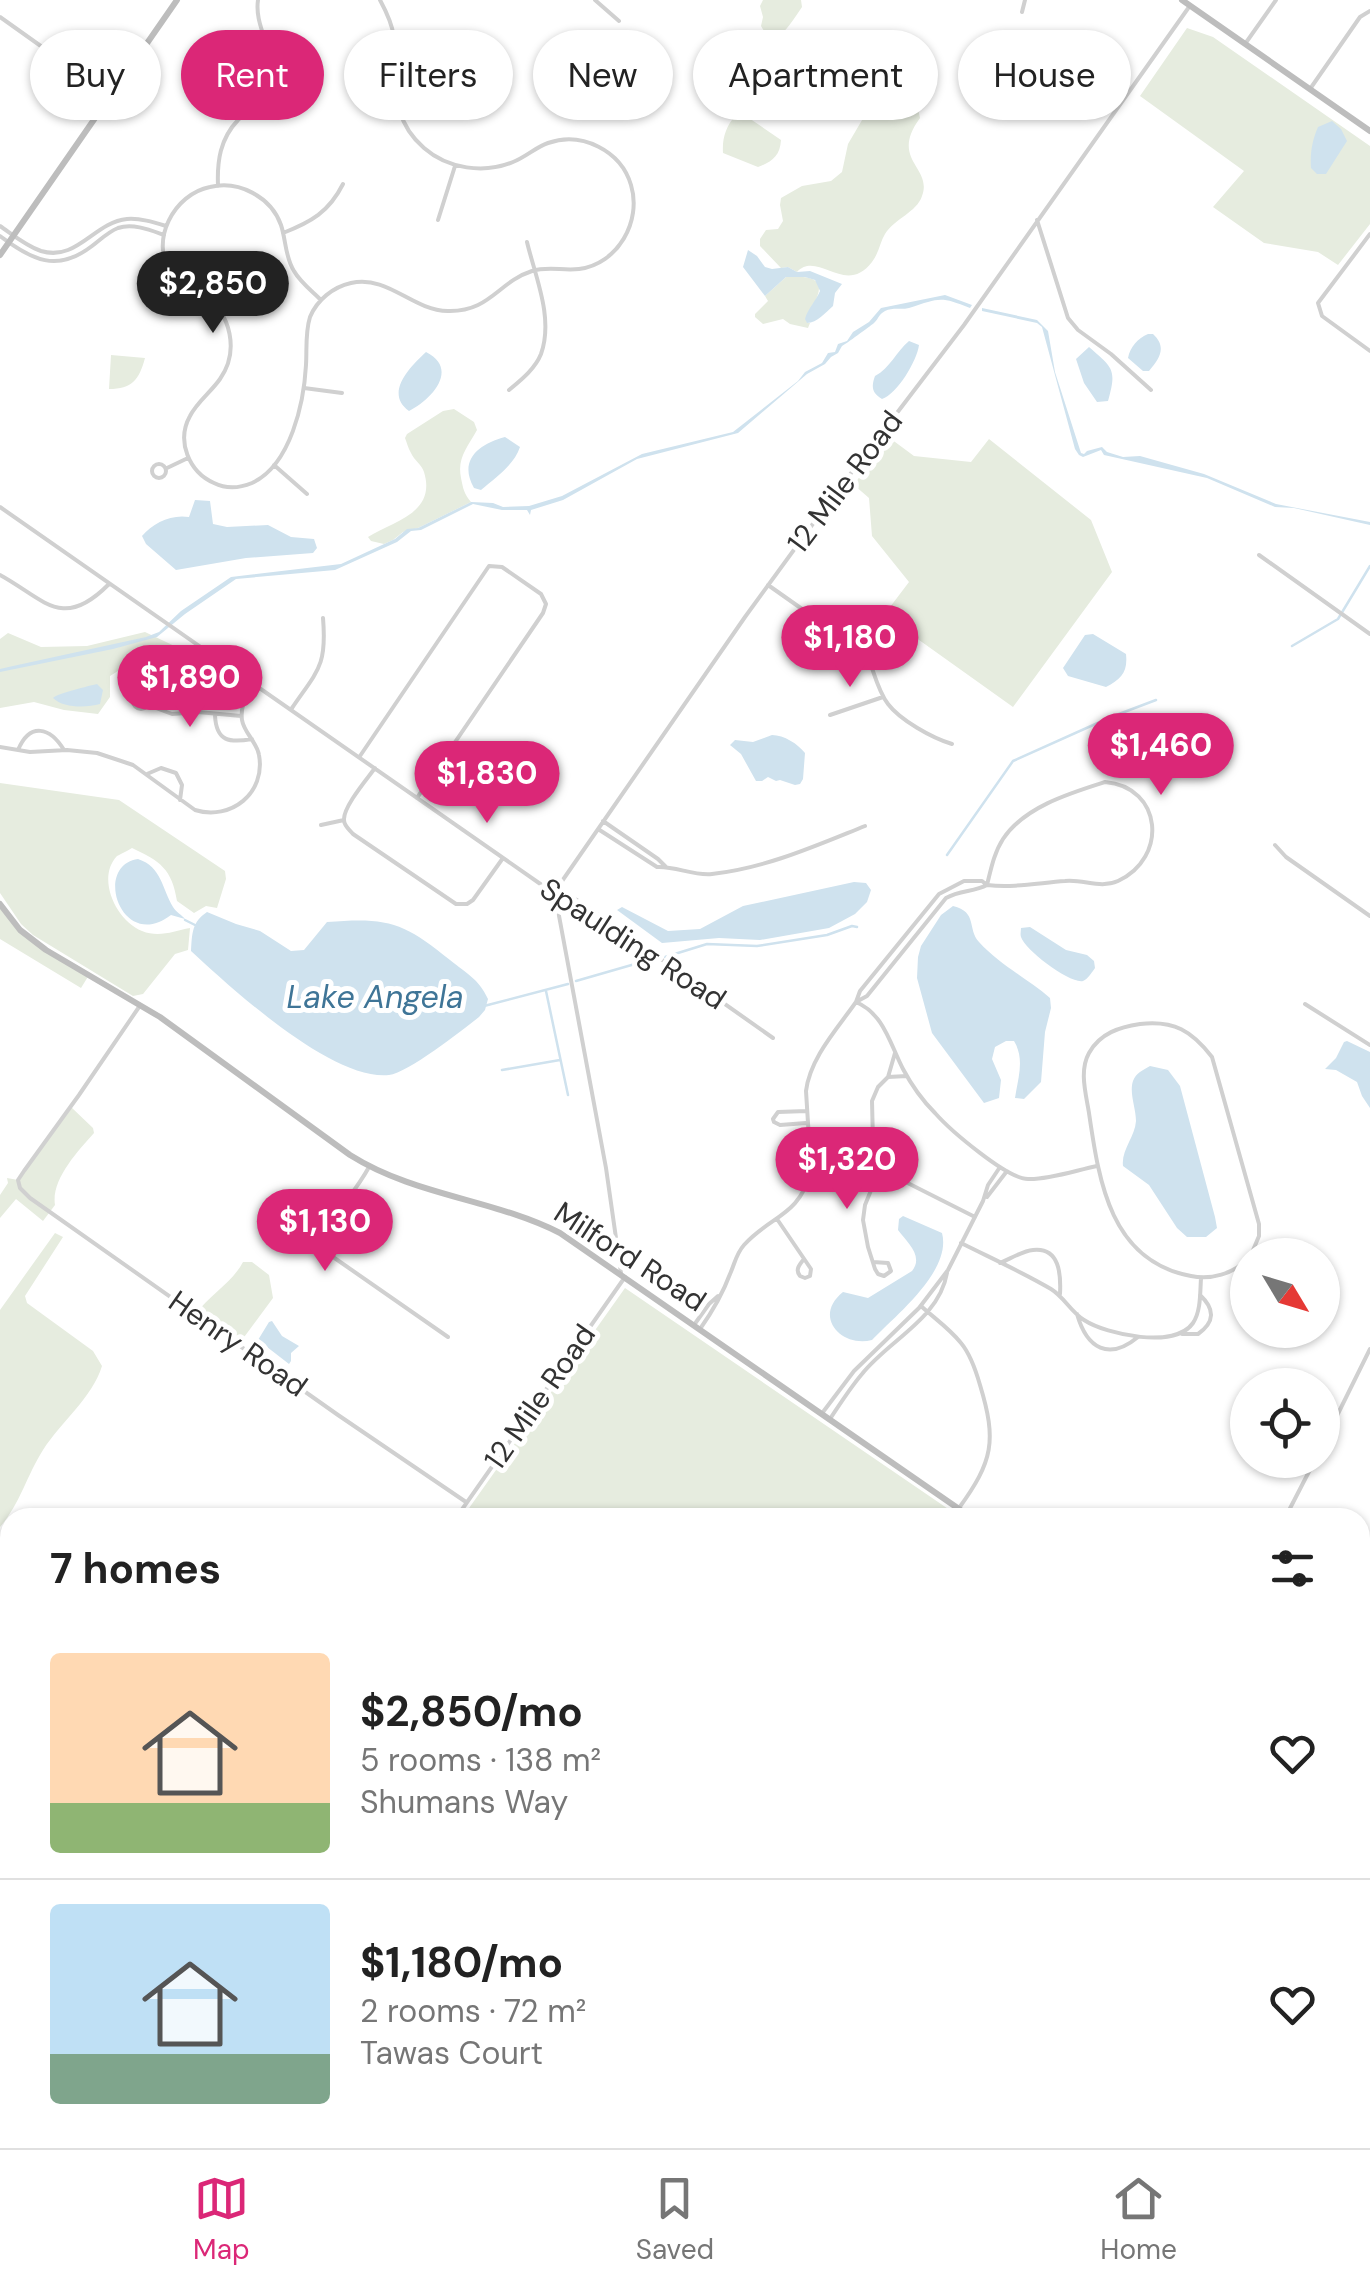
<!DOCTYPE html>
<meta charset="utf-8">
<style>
body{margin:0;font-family:"DM Sans",sans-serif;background:#f2f2f2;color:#222;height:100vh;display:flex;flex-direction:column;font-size:38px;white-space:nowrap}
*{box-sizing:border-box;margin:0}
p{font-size:32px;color:#767676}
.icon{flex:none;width:55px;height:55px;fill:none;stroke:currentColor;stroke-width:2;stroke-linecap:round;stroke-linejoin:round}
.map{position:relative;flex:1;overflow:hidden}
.side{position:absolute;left:0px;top:1508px;width:1370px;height:642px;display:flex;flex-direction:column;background:#fff;border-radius:30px 30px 0 0;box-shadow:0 2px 8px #0004}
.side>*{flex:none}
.guide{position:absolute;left:30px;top:30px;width:1310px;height:90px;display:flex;gap:20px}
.needle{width:65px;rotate:128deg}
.controls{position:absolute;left:1230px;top:1238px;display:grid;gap:20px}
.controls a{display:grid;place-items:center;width:110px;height:110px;border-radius:50%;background:#fff;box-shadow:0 2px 8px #0004;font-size:50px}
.price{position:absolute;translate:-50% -85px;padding:0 22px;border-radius:35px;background:#db2777;color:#fff;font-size:32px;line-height:65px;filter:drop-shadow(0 2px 5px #0008)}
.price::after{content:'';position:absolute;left:50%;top:60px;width:30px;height:22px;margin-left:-15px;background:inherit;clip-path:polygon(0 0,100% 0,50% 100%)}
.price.active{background:#222;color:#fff}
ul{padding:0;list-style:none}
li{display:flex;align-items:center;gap:30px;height:250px;padding:0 50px}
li+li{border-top:2px solid #e0e0e0}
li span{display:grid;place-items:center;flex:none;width:280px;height:200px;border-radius:10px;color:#555}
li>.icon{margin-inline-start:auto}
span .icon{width:120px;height:120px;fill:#fffc;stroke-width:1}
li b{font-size:42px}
h2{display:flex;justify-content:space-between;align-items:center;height:120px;padding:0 50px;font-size:42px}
.chip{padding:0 35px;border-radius:45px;background:#fff;box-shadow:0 2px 8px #0004;font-size:35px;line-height:90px}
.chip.active{background:#db2777;color:#fff}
.tabs{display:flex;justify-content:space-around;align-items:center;height:140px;border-top:2px solid #e0e0e0;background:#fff;font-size:28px;color:#767676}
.tabs a{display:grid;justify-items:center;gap:5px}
.tabs .active{color:#db2777}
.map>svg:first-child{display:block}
.green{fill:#e6ecdf}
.water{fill:#cfe2ee}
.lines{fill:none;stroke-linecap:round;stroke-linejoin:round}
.stream{stroke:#cfe2ee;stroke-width:2.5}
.street{stroke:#d0d0d0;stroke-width:4}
.secondary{stroke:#bdbdbd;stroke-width:6}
.labels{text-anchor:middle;stroke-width:10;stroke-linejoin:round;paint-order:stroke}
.street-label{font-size:30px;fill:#333;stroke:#fff}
.water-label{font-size:32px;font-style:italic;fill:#3f7597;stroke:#fff}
</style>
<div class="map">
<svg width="1370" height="2148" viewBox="0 0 1370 2148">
<rect width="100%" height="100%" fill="#fff"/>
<!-- green -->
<path class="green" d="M 763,0 L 801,0 L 802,7 C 794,19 786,32 774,40 L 769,39 L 761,26 L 763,17 L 760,6 Z
M 1187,28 L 1213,37 L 1370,146 L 1370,224 L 1338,265 L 1318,252 L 1264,243 L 1213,207 L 1244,171 L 1140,96 Z
M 891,91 C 911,93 917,99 920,118 C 889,160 933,167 922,196 C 917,212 894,219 885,234 C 880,242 879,253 872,262 C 845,297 818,250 797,272 L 788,267 L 781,268 L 760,246 L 760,239 L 766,230 L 778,229 L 783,221 L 780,205 L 781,198 L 802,186 L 831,181 L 842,172 L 848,144 L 872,103 Z
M 736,115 L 746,116 L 781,140 C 780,156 772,162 758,167 L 723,153 C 722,138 726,126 736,115 Z
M 786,277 C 792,277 798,277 803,277 C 836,280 808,307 807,323 L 810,323 L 808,328 L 790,324 L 783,319 L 763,324 L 755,317 L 755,314 L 768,301 L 765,296 Z
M 111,355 L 145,358 C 139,380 132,389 109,389 Z
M 454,409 L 474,422 L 477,430 C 467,448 457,458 461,478 C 463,488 464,494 471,502 L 418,528 L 403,532 L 393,540 L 384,544 L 371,541 L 368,537 C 391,522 437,514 424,472 C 422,465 414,460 411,453 C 408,448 407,443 405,438 L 407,434 L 443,411 Z
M 887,436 L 914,456 L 971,462 L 989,439 L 1091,520 L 1112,572 L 1013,707 L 884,615 L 909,582 L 872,536 L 869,498 L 854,485 Z
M 145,632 L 185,651 L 204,665 L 205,674 C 184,701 166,677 143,669 C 141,668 128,666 126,666 L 110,676 L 110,697 L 98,714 L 64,710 L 34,702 L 0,708 L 0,639 L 8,633 L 41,647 L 87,646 Z
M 0,783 L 119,800 L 225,871 L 226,879 L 217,908 L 206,906 L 194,913 L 177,901 C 172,869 160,861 132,848 C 131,849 119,855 117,856 C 96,878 116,921 142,931 C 159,938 174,931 190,928 L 188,950 L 175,954 L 143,994 L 133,996 L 33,935 L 21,924 L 0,893 Z
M 0,904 L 20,930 L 89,975 L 81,988 L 0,939 Z
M 71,1107 L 93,1128 L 94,1133 C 77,1152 51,1180 55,1205 L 43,1221 L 16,1199 L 0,1218 L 0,1195 L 8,1183 L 7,1178 L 18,1180 Z
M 55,1233 L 63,1237 L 25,1296 L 27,1303 L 93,1351 L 102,1366 C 92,1398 61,1422 43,1450 C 27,1475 20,1504 0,1527 L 0,1310 Z
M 243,1262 L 252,1262 L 269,1275 L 273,1298 L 239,1344 L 196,1314 C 209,1295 232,1283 243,1262 Z
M 625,1288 L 960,1517 L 462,1518 Z"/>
<!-- water -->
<path class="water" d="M 1332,121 L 1341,129 L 1347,141 L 1326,174 L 1317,174 L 1311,168 C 1310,153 1312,141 1318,127 Z
M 748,250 L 757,256 L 765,267 L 772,269 L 788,267 L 797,272 L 810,271 L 842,284 L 835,293 L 833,306 C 826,312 817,323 807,323 L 805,319 C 808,308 816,301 820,291 L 815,280 L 805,277 L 786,277 L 765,296 L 743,267 Z
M 945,295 L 972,305 L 970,308 C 940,296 940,298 909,308 C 901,310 893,307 885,311 C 878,315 880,317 874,323 C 869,327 846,344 842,346 L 838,353 L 831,357 L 825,364 L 807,374 L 738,433 L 637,459 L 563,500 L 531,510 L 530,515 L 527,510 L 502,510 L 473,504 L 421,530 L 411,531 L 397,542 L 335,570 L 236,579 L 185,614 L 157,637 L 113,649 L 0,672 L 0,669 L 13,666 L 146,637 L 159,632 L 181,611 L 231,577 L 341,564 L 395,539 L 407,529 L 418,528 L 471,502 L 493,503 L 503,507 L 529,506 L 562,496 L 642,454 L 733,432 L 798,381 L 805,372 L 822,363 L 828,353 L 835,352 L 838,344 L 847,341 L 853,332 L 869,322 L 881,308 Z
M 982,308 L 1037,320 L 1048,331 L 1055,372 L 1081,453 L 1084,454 L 1087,451 L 1102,447 L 1107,452 L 1123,457 L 1140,456 L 1204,474 L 1276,504 L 1370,522 L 1370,525 L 1294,508 L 1275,507 L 1207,478 L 1104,455 L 1101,450 L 1083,457 L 1079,455 L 1075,449 L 1042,327 L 1037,323 L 982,311 Z
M 1148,334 L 1153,334 C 1167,347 1160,358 1149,371 L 1143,371 L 1128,358 C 1130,347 1138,338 1148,334 Z
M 909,341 L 919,345 C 917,361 897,394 882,399 C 872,393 871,387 875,376 C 890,368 896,352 909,341 Z
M 1089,347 C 1113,368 1117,369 1108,401 L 1097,402 L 1084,383 L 1076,359 Z
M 426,352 C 460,369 431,400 409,411 C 384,393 410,367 426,352 Z
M 505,437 L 520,447 C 514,465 496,477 481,490 L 474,488 C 458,460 479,444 505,437 Z
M 195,500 L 210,501 L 213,524 L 227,527 L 268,525 L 291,537 L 314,539 L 317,548 L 313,553 L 246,558 L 176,570 L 146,544 L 142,536 C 153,523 171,514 189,517 Z
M 1093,634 L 1126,654 C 1128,672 1121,679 1106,687 L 1068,676 L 1063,668 L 1085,635 Z
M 97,684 L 103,690 L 100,704 C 86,708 63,708 53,698 C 58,693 89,686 97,684 Z
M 772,735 C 784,735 798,744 805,753 L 803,779 L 800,784 L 795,785 L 780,780 L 776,781 L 768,777 L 762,781 L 756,781 L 741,754 L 730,745 L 735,740 L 753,742 Z
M 138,859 C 162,867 162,889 173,907 C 176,912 182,915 185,919 L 171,915 C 122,953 92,866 138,859 Z
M 854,882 L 866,883 L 871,890 L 867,902 L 855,914 L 829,928 L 760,940 L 719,938 L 662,943 L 617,910 L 622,907 L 668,931 L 700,929 L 743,906 Z
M 953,906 C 978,912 967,929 979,942 C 1000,965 1028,979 1050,998 L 1051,1008 L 1045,1032 L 1041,1082 L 1024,1099 L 1015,1098 C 1018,1078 1025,1059 1014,1041 L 1006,1041 L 995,1047 L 992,1059 L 1001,1080 L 999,1098 L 984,1103 L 932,1033 L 917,978 L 918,957 L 921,946 L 941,915 Z
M 207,912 L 236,924 L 260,931 L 291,951 L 304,950 L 327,922 C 387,917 404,922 450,960 C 467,974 478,978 488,999 L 485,1010 L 479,1017 C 461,1031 408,1073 389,1075 C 332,1081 231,988 191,951 C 192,933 192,922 207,912 Z
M 1030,927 L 1066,950 L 1087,955 L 1094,961 L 1095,968 C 1092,972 1088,979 1083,981 C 1070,984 1025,950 1021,937 C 1020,934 1021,931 1021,928 Z
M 1347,1041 L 1370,1052 L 1370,1108 L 1362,1096 L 1357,1082 L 1336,1070 L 1325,1069 L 1336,1058 L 1344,1042 Z
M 1150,1066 L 1168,1070 L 1180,1086 L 1215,1217 L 1217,1228 L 1206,1237 L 1187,1237 L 1177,1228 L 1149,1185 L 1123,1166 C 1121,1150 1135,1137 1136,1121 C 1136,1108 1129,1093 1133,1081 C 1136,1073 1143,1070 1150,1066 Z
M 903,1216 L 942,1233 C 952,1271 896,1315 872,1340 C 842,1348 812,1317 843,1292 L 868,1298 L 912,1271 C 924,1256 907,1242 898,1230 L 899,1219 Z
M 272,1321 L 282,1336 L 299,1346 L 291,1353 L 291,1361 L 289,1364 L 258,1340 L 269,1322 Z"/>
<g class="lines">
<!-- stream -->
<path class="stream" d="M 1292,646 L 1338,619 L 1370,566
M 947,855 L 1013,761 L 1111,717 L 1156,700
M 185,920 L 197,926
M 665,957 L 707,944 L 757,946 L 827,935 L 852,926 L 857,927
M 576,981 L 642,962 L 649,962
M 546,991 L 568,1095
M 484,1006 L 568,984
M 502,1070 L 560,1060"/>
<!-- street -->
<path class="street" d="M 595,0 L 619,21
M 1022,12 L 1025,0
M 0,17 L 111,96
M 394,37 C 437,31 462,42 488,76
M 1245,44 L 1276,0
M 351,89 L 395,88
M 1310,89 L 1360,17 L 1370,11
M 218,186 C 217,161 220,139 238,120 C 252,107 265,97 269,76 C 275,48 254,27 258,0
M 438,220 L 455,166
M 1037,220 L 1068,318 L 1078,330 L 1111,354 L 1151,390
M 0,226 C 13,235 26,246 41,251 C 77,262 94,222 127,219 C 140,218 153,222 166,226
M 283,233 C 311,222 329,212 343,184
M 0,236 C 32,260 57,273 92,246 C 100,240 108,232 118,228 C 133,223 150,230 164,235
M 321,300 C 312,291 300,282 294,271 C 285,257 286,240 281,225 C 271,197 239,180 210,187 C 174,194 149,241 171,273 C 179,285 192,289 203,296 C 232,313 239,352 220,379 C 211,392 197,402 190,416 C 176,441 189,472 214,483 C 226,489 240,488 252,483 C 291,465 304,402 306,365 C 307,349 305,333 310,317 C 317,300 333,287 351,283 C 389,275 411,310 448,311 C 490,312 498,282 532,271 C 548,266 563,271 579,269 C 618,264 642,221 631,185 C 621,151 582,131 548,143 C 536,147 526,157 513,162 C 484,174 448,169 424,148 C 386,115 400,79 394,37 C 392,24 386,11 380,0
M 1370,351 L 1322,316 L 1318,303 L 1370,234
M 304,388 L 342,393
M 509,390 C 521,380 535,369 541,354 C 554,318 535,276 527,242
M152 471a7 7 0 1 1 14 0a7 7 0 1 1-14 0Z
M 274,465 L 307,494
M 167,468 L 188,458
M 0,507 L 549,890 L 572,897 L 586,906 L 773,1038
M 1259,555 L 1370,634
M 0,575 C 44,599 62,631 108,585
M 768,585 L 863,652 L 868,657 C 874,672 878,691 888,704 C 900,720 932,738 952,744
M133 701a8 8 0 1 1 16 0a8 8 0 1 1-16 0Z
M 148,705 L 172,714 L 198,712 L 241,716
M 292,708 C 318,670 327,666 323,618
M 215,715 C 216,742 230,743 252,739
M 830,715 L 883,697
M 0,747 L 30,752 L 67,750 L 97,753 L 133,765 L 195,810 C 231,821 266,793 259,755 C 257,742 244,733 242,720 C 240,707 247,693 251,682
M 18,750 C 30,722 50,727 64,750
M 360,756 L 489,566 L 502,567 L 541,594 L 546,604 L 543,613 L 417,798
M 375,768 C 367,779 343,807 344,820 C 344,826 349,829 353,834 L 456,904 L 467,904 L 473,900 L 503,858
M 147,774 L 161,768 L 176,773 L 182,785 L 180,800
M 1105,782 C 1163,787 1168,858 1118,881 C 1100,889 1084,879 1065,881 C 1038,883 1014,888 987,885 C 991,869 994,853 1003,839 C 1024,807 1070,793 1105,782 Z
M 603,821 L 658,859 L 666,867
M 321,825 L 344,820
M 598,829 L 657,867 C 676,866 693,876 712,874 C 766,868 815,846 865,826
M 1275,845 L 1286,857 L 1370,916
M 856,1002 C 884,1014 890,1044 903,1069 C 912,1086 922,1100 935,1113 C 950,1130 1007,1179 1028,1179 C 1048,1180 1077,1170 1097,1166
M 1305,1004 L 1370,1045
M 139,1007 L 79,1095 L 24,1171 L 18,1180 L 20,1188 L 30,1198 L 338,1415 L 466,1502
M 888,1077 L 907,1076
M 806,1123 L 780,1125 L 774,1122 L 773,1119 L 778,1112 L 807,1111
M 874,1166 L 975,1217
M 369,1167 C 356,1191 336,1212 324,1234 C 320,1242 322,1242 323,1250 L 448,1337
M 874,1183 L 891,1175
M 987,1197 L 1007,1171
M 777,1219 L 811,1269 L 810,1276 L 805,1278 L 800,1276 C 795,1270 799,1265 804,1259
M 961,1243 C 991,1258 1022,1272 1051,1289 C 1064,1297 1071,1312 1084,1320 C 1107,1335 1175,1349 1193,1323 C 1201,1311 1200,1293 1201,1278
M 1248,1259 C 1233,1274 1211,1280 1191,1276 C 1110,1261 1099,1181 1089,1113 C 1086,1094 1079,1071 1089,1053 C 1100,1033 1120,1027 1140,1024 C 1174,1020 1192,1031 1212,1057 L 1259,1224 L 1259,1236 L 1251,1255
M 873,1262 L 888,1263 L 891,1271 L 884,1276 L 878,1274 L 875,1269 L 868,1247 L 863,1220 L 865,1205 L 874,1183 L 872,1101 L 878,1087 L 888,1077 L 895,1053
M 1000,1263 C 1010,1259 1022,1251 1033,1250 C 1060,1247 1061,1275 1060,1294
M 621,1273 L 606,1168 L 557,905 L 560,884 L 745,617 L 823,510 L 964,325 L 1189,7
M 921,1306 C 934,1318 950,1329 961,1343 C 971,1355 976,1371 980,1385 C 997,1441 993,1461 959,1508
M 1077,1314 C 1087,1349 1109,1361 1138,1337
M 694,1325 L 709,1304 L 718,1296
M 700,1329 C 712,1312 723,1293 730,1274 C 735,1263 736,1254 744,1245 C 771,1215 799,1217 811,1171 L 806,1091 C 810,1058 837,1029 856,1002 L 860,991 L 939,894 L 964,881 L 982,881 L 987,885 C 974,892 960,890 946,898 L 867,996 L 856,1002
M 1182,1334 L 1198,1334 C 1215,1322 1215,1309 1200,1295
M 823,1412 L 854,1371 L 919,1308 L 948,1270 L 983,1201 L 988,1185 L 1000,1167
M 830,1419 C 840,1404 850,1388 862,1374 C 889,1340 939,1319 947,1273
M 1322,1446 L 1370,1349
M 456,1518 L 625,1277
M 1285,1518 L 1315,1460
M 0,1683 L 10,1691
M 524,2140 L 528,2148
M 11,2148 L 16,2140
M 482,2148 L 488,2140"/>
<!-- secondary -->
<path class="secondary" d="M 1182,0 L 1370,131
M 0,255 L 177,0
M 0,904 L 20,930 L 46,950 L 160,1017 L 350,1155 C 415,1196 493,1199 560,1233 L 972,1518
M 1360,1789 L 1370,1797"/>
</g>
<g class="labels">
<!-- street labels -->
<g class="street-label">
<text transform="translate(845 482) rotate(-53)" y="10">12 Mile Road</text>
<text transform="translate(633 944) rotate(33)" y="10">Spaulding Road</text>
<text transform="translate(630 1257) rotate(33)" y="10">Milford Road</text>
<text transform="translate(238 1344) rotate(35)" y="10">Henry Road</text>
<text transform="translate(540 1397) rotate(-55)" y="10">12 Mile Road</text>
</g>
<!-- water labels -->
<g class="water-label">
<text x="375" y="1008">Lake Angela</text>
</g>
</g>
</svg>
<div class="controls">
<a><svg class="needle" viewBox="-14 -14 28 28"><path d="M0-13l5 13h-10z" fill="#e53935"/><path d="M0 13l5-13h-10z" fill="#767676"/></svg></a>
<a><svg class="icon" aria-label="locate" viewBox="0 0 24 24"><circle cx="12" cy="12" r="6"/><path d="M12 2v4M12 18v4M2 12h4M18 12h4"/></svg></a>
</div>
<b class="price active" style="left:213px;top:336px">$2,850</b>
<b class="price" style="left:850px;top:690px">$1,180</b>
<b class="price" style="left:190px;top:730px">$1,890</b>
<b class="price" style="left:1161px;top:798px">$1,460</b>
<b class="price" style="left:487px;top:826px">$1,830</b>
<b class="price" style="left:847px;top:1212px">$1,320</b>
<b class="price" style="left:325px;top:1274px">$1,130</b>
<div class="guide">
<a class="chip">Buy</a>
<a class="chip active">Rent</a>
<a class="chip">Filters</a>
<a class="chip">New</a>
<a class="chip">Apartment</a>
<a class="chip">House</a>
</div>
<section class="side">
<h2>7 homes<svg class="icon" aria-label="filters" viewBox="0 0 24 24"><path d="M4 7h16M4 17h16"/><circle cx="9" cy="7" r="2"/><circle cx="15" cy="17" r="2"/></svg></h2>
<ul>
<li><span style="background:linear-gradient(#ffd9b3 75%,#8fb573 0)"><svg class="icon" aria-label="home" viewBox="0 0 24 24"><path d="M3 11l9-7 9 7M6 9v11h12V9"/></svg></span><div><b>$2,850/mo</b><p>5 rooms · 138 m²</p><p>Shumans Way</p></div><svg class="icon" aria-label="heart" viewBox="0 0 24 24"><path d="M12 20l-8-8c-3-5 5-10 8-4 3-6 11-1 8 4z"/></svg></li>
<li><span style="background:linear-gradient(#bfe0f5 75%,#7fa58c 0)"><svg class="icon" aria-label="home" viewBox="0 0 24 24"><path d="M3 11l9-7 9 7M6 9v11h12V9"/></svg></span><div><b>$1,180/mo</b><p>2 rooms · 72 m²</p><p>Tawas Court</p></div><svg class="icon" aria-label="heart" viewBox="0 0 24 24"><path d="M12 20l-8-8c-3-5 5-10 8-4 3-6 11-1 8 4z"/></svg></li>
</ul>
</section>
</div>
<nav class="tabs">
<a class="active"><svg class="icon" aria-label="map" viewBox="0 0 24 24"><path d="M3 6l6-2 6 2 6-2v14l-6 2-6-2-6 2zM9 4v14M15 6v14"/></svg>Map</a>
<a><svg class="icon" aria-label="saved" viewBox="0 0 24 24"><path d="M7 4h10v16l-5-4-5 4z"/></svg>Saved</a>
<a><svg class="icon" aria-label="home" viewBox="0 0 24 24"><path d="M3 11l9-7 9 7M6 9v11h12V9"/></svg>Home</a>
</nav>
